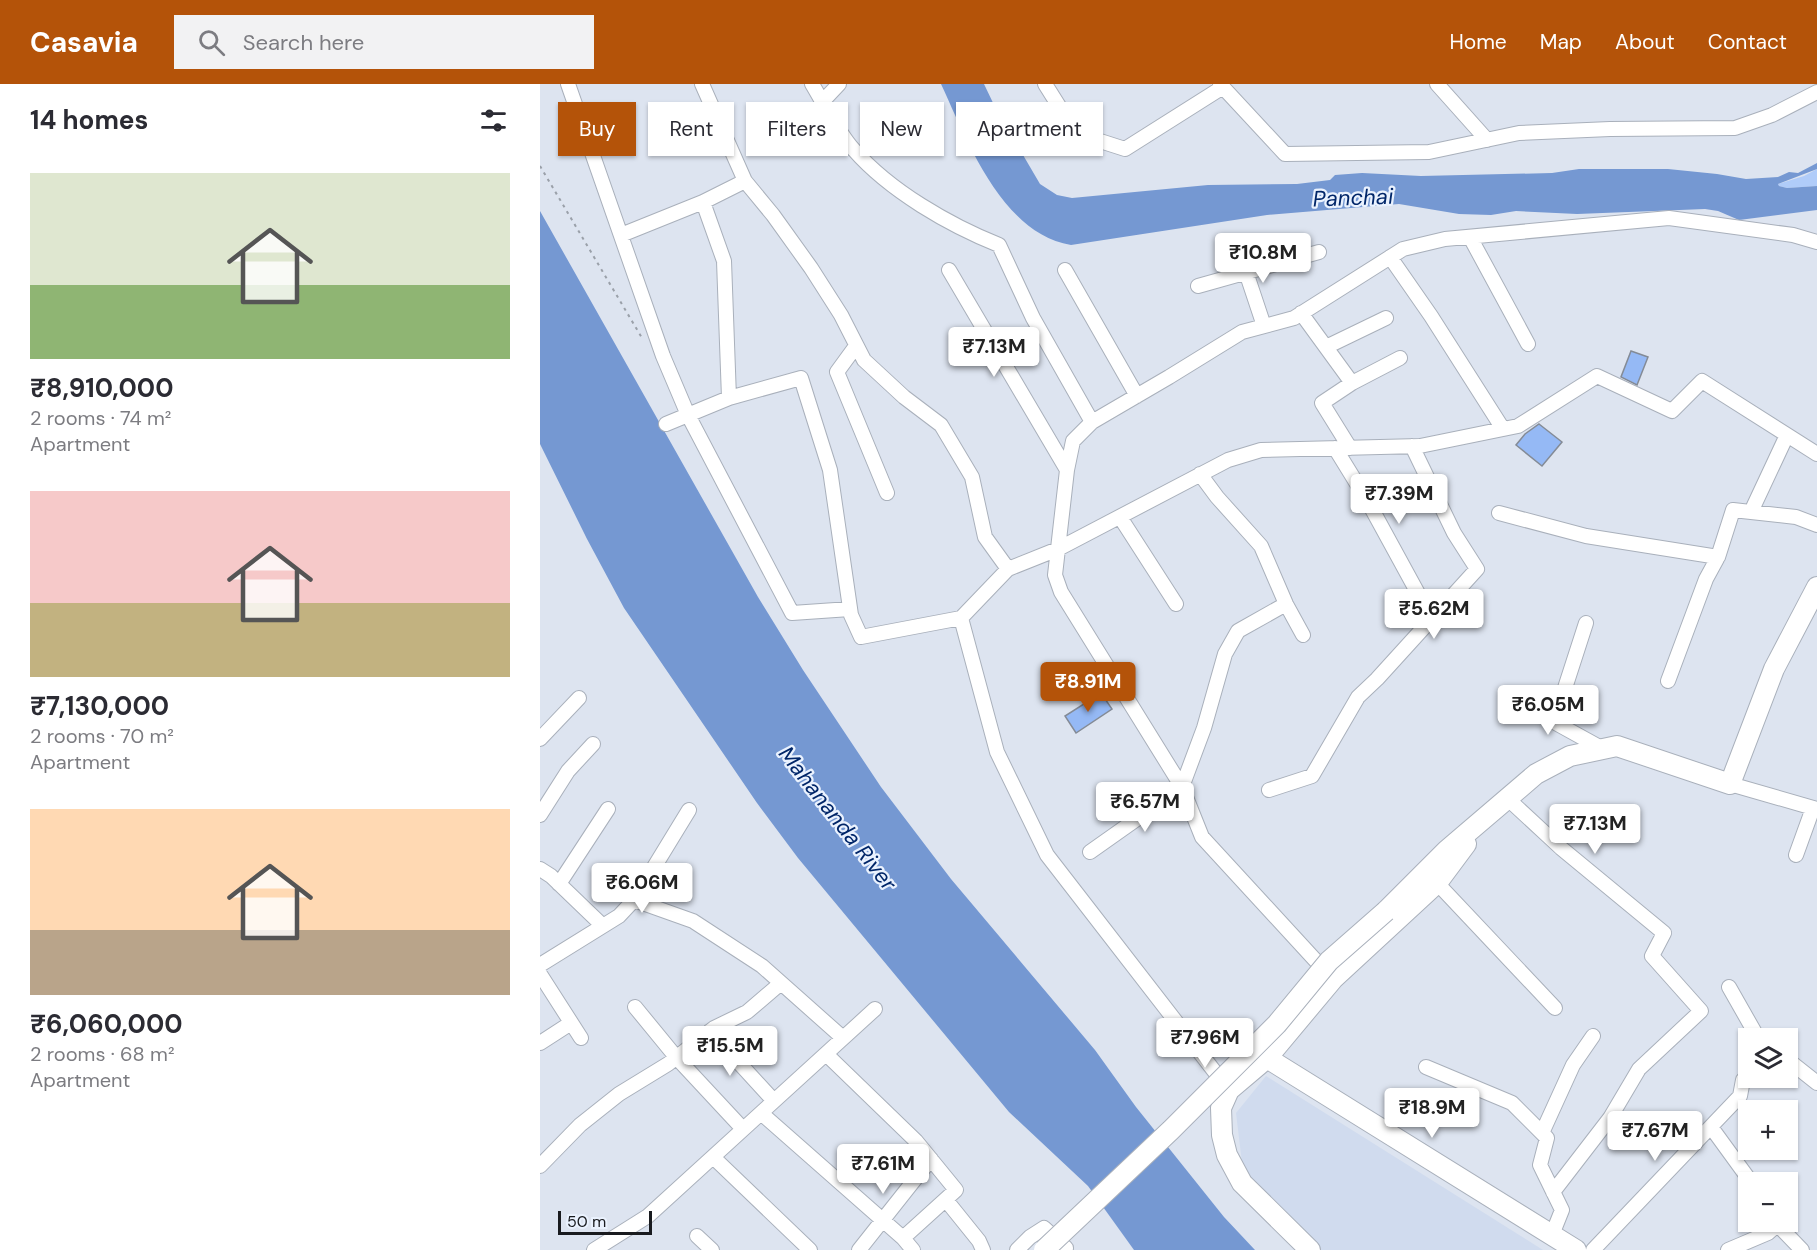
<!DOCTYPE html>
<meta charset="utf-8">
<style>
body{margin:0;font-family:"DM Sans",sans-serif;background:#f2f2f3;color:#2b2b33;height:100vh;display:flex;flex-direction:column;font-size:22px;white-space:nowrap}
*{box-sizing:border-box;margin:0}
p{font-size:20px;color:#7c7c81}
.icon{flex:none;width:33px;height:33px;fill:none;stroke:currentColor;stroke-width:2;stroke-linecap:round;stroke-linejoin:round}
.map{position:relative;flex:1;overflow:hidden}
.side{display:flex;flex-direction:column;background:#fff;width:540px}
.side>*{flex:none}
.banner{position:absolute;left:18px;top:18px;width:570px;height:54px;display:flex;gap:12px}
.buttons{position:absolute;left:1198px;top:944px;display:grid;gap:12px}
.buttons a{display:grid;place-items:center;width:60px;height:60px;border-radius:0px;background:#fff;box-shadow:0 2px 4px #0004;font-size:30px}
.scale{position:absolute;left:18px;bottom:15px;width:94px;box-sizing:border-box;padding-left:6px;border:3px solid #191b1f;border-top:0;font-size:16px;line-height:21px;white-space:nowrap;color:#191b1f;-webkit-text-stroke:4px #eaf2fe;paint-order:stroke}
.price{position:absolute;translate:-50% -51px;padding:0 14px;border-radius:6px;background:#fff;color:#222;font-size:20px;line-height:39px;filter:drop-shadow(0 2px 3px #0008)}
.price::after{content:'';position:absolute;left:50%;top:36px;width:18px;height:14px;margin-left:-9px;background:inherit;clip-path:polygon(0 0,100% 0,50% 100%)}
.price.active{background:#b45309;color:#fff}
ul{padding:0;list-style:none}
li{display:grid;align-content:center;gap:12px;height:318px;padding:0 30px}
li span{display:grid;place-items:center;height:186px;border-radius:0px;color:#555}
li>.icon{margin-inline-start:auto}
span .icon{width:108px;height:108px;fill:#fffc;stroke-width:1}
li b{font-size:26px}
h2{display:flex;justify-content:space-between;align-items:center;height:72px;padding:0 30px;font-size:26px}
.chip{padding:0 21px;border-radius:0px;background:#fff;box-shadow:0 2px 4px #0004;font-size:21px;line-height:54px}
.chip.active{background:#b45309;color:#fff}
header{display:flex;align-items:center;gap:36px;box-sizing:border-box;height:84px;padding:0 30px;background:#b45309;color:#fff}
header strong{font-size:28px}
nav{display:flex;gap:33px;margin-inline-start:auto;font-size:21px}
.search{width:420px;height:54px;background:#f2f2f3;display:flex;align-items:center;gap:15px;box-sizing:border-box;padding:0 21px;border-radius:0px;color:#7c7c81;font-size:22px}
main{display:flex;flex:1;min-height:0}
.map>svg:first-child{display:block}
.built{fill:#d0dbee}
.green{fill:#b0ccf9}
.water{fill:#7598d2}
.building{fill:#95b9f5;stroke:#848b96;stroke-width:1.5}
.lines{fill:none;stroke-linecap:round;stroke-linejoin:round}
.street-casing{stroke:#a9b0bb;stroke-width:16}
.secondary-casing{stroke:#a9b0bb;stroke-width:22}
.path{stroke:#9aa0a9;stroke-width:2;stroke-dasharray:3 4.5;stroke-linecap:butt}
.street{stroke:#fff;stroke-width:14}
.secondary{stroke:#fff;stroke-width:20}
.secondary-bridge-casing{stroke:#a9b0bb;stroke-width:22;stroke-linecap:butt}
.secondary-bridge{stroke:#fff;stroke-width:20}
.labels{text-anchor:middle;stroke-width:4.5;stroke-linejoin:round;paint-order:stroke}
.water-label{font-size:22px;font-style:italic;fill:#002669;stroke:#eaf2fe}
</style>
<header>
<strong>Casavia</strong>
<div class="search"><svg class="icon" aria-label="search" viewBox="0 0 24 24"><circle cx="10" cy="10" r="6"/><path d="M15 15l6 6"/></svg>Search here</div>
<nav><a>Home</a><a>Map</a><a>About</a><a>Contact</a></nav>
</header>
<main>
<section class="side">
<h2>14 homes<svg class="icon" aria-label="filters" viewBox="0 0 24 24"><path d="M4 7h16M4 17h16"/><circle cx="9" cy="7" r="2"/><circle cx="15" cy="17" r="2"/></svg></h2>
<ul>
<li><span style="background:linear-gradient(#dfe7d0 60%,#8fb573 0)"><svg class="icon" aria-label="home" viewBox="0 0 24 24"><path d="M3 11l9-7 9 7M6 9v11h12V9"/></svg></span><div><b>₹8,910,000</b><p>2 rooms · 74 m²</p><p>Apartment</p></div></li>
<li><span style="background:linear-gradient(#f6c9c9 60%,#c2b280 0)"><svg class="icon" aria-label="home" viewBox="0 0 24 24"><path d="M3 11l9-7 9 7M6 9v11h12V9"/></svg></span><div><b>₹7,130,000</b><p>2 rooms · 70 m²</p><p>Apartment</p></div></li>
<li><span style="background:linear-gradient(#ffd9b3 65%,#b9a48a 0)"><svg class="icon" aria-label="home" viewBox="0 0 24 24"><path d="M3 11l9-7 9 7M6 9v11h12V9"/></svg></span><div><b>₹6,060,000</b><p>2 rooms · 68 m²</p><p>Apartment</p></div></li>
</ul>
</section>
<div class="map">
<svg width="1277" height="1166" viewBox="0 0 1277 1166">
<rect width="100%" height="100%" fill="#dde4f0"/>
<!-- built -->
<path class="built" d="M 726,992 L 1003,1166 L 780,1166 L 703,1087 L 696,1029 Z"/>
<!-- green -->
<path class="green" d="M 1277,85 L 1277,102 L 1247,104 L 1239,102 L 1238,100 L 1264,92 Z"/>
<!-- water -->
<path class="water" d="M 401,0 L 444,0 L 455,23 L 500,100 L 517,111 L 532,114 L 668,101 L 757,100 L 790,96 L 795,91 L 822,89 L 881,92 L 1012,89 L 1039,85 L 1128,85 L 1177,90 L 1206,95 L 1238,93 L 1249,88 L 1258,89 L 1277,79 L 1277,85 L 1238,100 L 1239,102 L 1247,104 L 1277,102 L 1277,126 L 1199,136 L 1178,127 L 1165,125 L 1037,130 L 976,127 L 951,131 L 919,130 L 859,120 L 727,131 L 531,161 C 462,150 427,56 401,0 Z
M 0,127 L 218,513 L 263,586 L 341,703 L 411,795 L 555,966 L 596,1023 L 684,1133 L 715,1166 L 594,1166 L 548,1102 L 469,1028 L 258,774 L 217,719 L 84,524 L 47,455 L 0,360 Z"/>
<!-- building -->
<path class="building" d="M 1091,267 L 1108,273 L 1097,301 L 1081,293 Z
M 999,340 L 1022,358 L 1002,382 L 976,361 L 985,350 Z
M 561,609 L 572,625 L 536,649 L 525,632 Z"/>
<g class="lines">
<defs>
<path id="street" d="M 28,0 L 123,272 L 148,331 L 252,529 L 310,525
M 162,0 L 205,97 L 233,131 L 271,184 L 301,231 L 324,276 L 364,313 L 401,341 L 432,393 L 445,453 L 468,485
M 272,0 C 284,20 299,50 314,66 C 350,107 409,141 459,161 L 493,234 L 552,338
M 505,0 L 522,27 L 557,56 L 585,65 L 683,3
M 680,0 L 745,70 L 889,68 L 979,49 L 1070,45 L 1195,44 L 1232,31 L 1277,8
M 897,0 L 947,56
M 283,17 L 299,0
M 81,151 L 163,118
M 930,153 L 988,260
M 850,173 L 891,232 L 963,345
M 409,186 L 527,386
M 525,186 L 597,312
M 706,188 L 724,242
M 658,202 L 779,168
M 761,229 L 812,299
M 316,262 L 297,288 L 347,409
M 786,263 L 846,234
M 189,314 L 184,177 L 163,118 L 205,97
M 126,340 L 189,314 L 261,294 L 290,386 L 311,531 L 321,553 L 421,534 L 468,485 L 518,465 L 688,376 L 721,366 L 880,362 L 978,342 L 1057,292 L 1132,327 L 1162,297 L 1277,370
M 795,364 L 827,416 L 892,535
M 810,364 L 782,319 L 812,299 L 860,274
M 660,390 L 677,413 L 721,462 L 746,520 L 763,551
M 1211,428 L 1247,351
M 959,429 L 1046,452 L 1178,473
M 580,433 L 636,520
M 421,534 L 457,668 L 507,771 L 685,1001
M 1128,597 L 1166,495 L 1178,473 L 1193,426 L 1256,433 L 1277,441
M 967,612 L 1063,665
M 1014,638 L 1046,539
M 0,655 L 39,614
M 1190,700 L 1277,725
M 729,706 L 772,692 L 818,613 L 837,595 L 937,485 L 914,449 L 872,362
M 967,714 L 1021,764 L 1124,849 L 1112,872 L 1161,927 L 1099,985 L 1070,1034 L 1013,1108
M 0,731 L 28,687 L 53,660
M 550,768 L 642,703 L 664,644 L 685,570 L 698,547 L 746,520
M 1256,771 L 1273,724
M 0,785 L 11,792 L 63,842
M 897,799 L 1015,924
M 19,800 L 68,725
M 94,816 L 153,837 L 222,882 L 303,954
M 0,881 L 79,832 L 94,816 L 149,726
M 0,890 L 41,954
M 788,890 L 662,753 L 642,703 L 521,508 L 515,491 L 527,386 L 533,357 L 552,338 L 629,293 L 702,248 L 754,234 L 863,165 L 905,155 L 1129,134 L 1253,151 L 1277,158
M 1189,903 L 1218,954
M 95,923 L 136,973 L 203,1045
M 170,947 L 234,1017
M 0,959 L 31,939
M 286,970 L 376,1057 L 416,1106 L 363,1154
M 1248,976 L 1277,999
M 886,983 L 972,1019 L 1007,1054 L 1000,1081 L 1022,1126 L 1012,1151
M 221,1029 L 363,1154 L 373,1166
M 1171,1043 L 1211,1098
M 1002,1049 L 1033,981 L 1053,952
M 173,1073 L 270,1166
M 0,1082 L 40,1041 L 79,1010 L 128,980 L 174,944 L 207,928 L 241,899
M 406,1116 L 439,1157 L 443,1166
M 1234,1137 L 1262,1166
M 157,1152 L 172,1166
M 54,1166 L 108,1132 L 335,925
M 319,1166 L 391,1075
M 477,1166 L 490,1153 L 504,1144 L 526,1164 L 524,1166
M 1053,1166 L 1200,1012 L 1203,996 L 1209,991
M 1188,1166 L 1228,1149 L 1237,1141"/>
<path id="secondary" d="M 846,827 L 907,766 L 996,690 L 1030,672 L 1077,662 L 1190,700 L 1234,585 L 1277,503
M 727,974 L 1036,1166
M 770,1166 L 702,1099 L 687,1071 L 682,1051 L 681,1024 L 689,1006 L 727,974 L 793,895 L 897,799 L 926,760"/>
</defs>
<!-- street casing -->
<use href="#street" class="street-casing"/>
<!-- secondary casing -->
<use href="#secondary" class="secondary-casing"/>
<!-- path -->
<path class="path" d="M 0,82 L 102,254"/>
<!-- street -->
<use href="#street" class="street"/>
<!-- secondary -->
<use href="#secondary" class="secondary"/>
<defs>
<path id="secondary-bridge" d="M 504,1166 L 631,1046 L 737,940 L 789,877 L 846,827"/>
</defs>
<!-- secondary-bridge casing -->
<use href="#secondary-bridge" class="secondary-bridge-casing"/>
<!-- secondary-bridge -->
<use href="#secondary-bridge" class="secondary-bridge"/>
</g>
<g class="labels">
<!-- water labels -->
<g class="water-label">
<text transform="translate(813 113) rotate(-2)" y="8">Panchai</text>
<text transform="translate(298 734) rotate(52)" y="8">Mahananda River</text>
</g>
</g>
</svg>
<div class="buttons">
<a><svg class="icon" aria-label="layers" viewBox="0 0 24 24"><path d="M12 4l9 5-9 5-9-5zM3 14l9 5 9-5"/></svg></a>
<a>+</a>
<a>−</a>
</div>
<div class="scale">50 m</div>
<b class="price" style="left:723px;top:200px">₹10.8M</b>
<b class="price" style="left:454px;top:294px">₹7.13M</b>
<b class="price" style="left:859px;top:441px">₹7.39M</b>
<b class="price" style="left:894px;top:556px">₹5.62M</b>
<b class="price active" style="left:548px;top:629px">₹8.91M</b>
<b class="price" style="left:1008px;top:652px">₹6.05M</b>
<b class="price" style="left:605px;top:749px">₹6.57M</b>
<b class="price" style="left:1055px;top:771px">₹7.13M</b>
<b class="price" style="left:102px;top:830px">₹6.06M</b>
<b class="price" style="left:665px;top:985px">₹7.96M</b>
<b class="price" style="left:190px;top:993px">₹15.5M</b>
<b class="price" style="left:892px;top:1055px">₹18.9M</b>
<b class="price" style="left:1115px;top:1078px">₹7.67M</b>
<b class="price" style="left:343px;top:1111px">₹7.61M</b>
<div class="banner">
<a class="chip active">Buy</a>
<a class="chip">Rent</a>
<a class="chip">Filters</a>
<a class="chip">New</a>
<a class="chip">Apartment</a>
</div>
</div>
</main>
